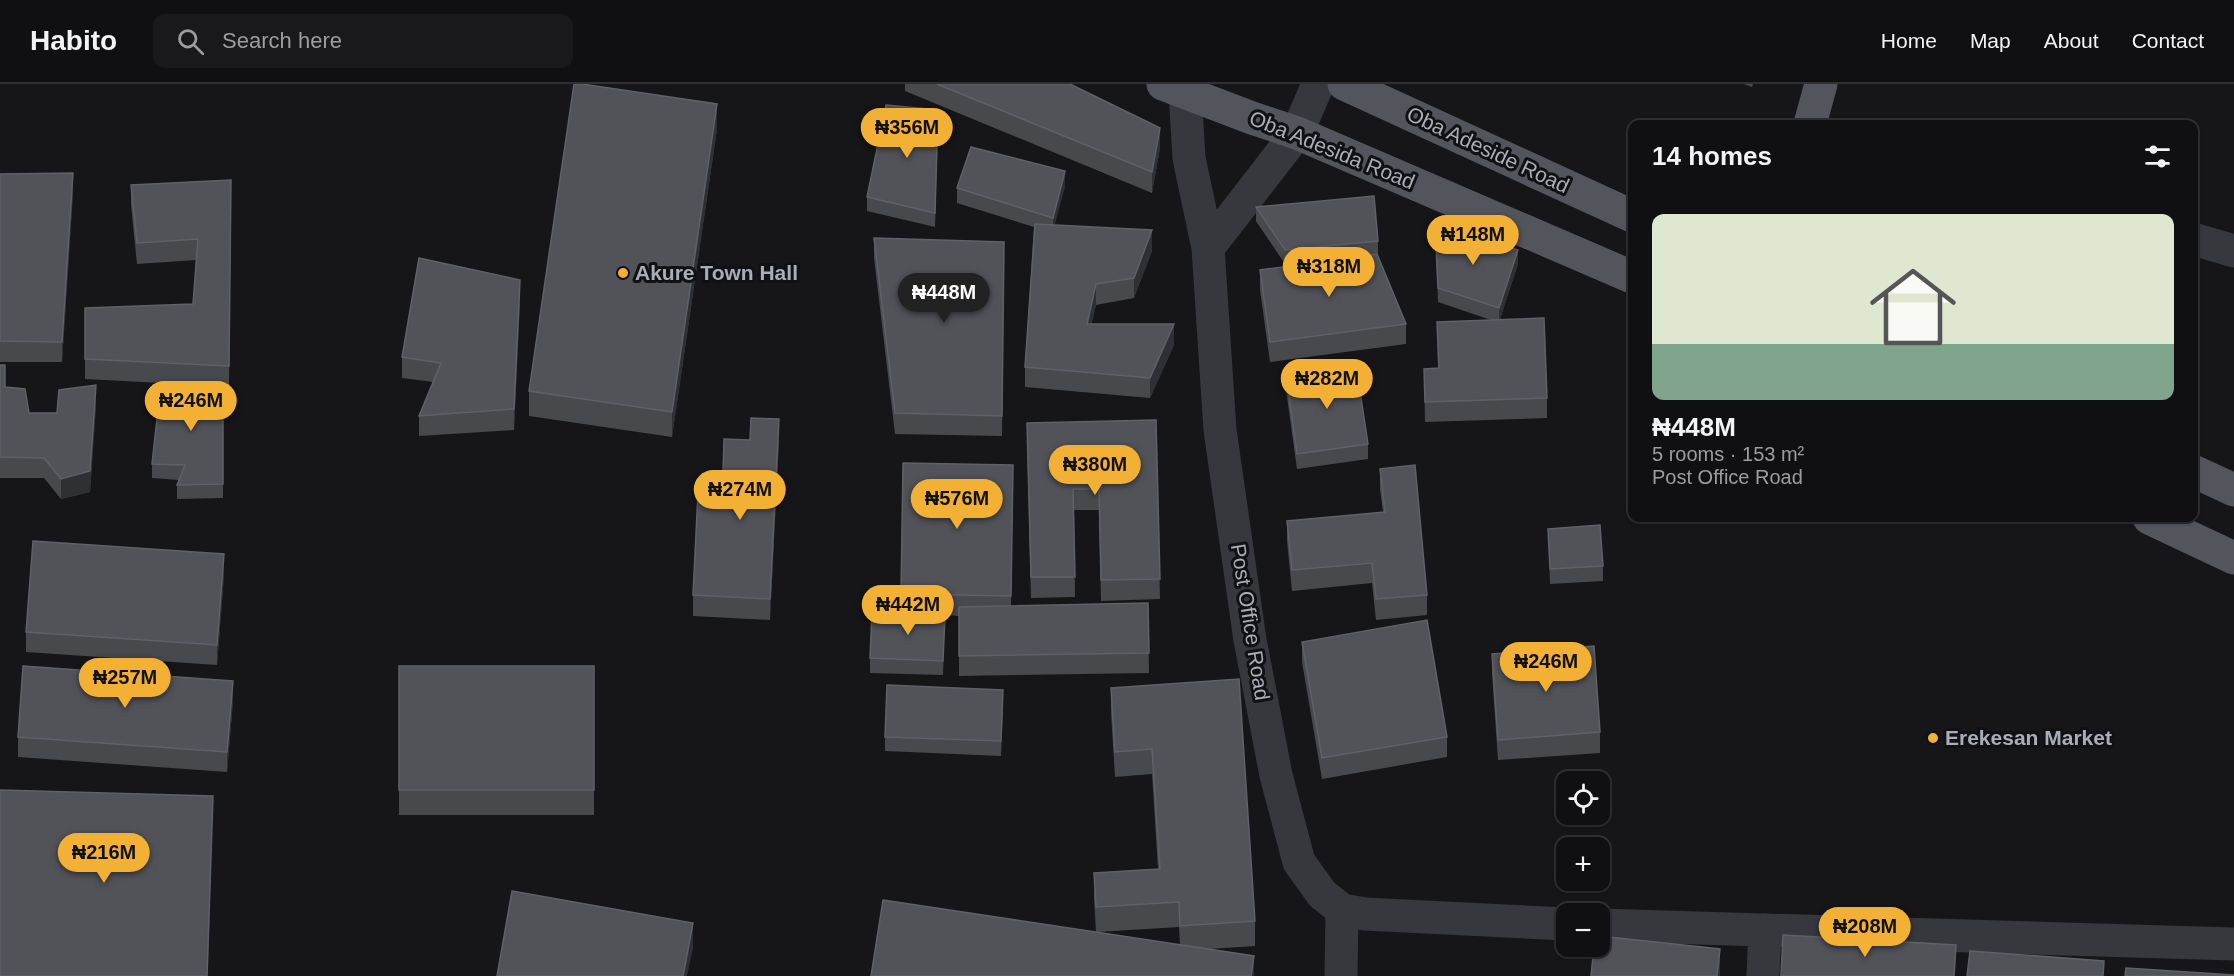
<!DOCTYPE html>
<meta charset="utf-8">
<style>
body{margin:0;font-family:Helvetica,sans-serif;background:#19191b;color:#f1f3f6;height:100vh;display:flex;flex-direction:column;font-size:22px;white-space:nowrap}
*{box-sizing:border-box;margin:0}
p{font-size:20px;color:#9c9d9f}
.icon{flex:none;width:33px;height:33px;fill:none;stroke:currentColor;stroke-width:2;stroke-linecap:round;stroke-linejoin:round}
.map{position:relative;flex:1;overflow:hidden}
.side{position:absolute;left:1628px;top:36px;width:570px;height:402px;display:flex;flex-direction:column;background:#101012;border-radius:12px;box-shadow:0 2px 4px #0004,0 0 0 2px #303032}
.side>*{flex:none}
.fabs{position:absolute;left:1556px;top:687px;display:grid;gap:12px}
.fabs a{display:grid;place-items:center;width:54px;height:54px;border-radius:12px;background:#101012;box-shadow:0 2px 4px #0004,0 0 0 2px #303032;font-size:30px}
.price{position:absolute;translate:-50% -51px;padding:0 14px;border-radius:21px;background:#f2b134;color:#111;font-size:20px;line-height:39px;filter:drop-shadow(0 2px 3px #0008)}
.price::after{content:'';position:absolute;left:50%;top:36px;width:18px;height:14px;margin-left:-9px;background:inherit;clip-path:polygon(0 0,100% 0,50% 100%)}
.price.active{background:#222;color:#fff}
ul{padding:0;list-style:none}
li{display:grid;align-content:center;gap:12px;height:318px;padding:0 24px}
li span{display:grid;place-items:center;height:186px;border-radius:12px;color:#555}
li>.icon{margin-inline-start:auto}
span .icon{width:108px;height:108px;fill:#fffc;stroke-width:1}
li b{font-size:26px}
h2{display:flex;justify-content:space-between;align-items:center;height:72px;padding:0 24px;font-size:26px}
header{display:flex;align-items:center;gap:36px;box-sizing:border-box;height:84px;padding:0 30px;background:#101012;border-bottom:2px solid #303032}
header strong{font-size:28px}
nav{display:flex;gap:33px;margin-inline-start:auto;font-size:21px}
.search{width:420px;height:54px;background:#19191b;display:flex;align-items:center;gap:15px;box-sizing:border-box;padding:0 21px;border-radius:12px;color:#9c9d9f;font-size:22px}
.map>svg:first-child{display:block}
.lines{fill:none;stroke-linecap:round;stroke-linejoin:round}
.minor{stroke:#37383d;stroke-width:33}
.major{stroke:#53555c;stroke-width:33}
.wall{fill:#47494d;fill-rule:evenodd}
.shaded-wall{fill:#2f3033}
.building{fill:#525359;stroke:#5f6168;stroke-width:1.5}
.poi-dot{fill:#f2b134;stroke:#111113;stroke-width:2}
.labels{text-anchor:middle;stroke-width:6;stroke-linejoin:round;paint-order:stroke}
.street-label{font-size:21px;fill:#a8adb8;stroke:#111113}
.poi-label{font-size:21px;font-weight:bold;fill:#a8adb8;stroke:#111113;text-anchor:start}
</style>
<header>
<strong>Habito</strong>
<div class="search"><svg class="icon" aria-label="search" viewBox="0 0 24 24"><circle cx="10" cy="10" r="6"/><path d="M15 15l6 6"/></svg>Search here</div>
<nav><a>Home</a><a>Map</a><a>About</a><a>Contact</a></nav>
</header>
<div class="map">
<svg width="2234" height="892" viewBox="0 0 2234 892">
<rect width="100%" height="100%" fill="#161618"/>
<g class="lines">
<!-- minor -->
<path class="minor" d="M 1190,0 L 1185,8 L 1189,74 L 1208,164 L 1220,346 L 1250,556 L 1276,691 L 1299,778 L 1322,810 L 1342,826 L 1341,892
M 2193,155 L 2234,167
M 1208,164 L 1297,49 L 1318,0
M 1342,826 L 1365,830 L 1566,840
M 1599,841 L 2234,860
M 1763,892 L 1765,846"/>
<!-- major -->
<path class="major" d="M 1163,0 L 1252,34 L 1297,49 L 1632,193
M 1344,0 L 1632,132
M 1810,40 L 1821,0
M 2193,387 L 2234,406
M 2149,434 L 2234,474"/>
</g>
<!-- wall -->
<path class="wall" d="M 905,0 L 1070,0 L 1160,64 L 1152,109 L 905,7 Z
M 1744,0 L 1753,0 L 1752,3 Z
M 938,41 L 935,143 L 867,127 L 867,113 Z
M 717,45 L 672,353 L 529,332 L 529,307 Z
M 0,90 L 73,109 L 62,278 L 0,278 Z
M 231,96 L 229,302 L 223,302 L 223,414 L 177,415 L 177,401 L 179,396 L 152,394 L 152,380 L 161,299 L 85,295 L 85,224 L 193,220 L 196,176 L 137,180 L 131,121 L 131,101 Z
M 1065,102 L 1054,141 L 1152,167 L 1134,214 L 1096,221 L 1091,240 L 1174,261 L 1150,314 L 1025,303 L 1025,283 L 1034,143 L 957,119 L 957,104 Z
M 1256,123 L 1378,157 L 1378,172 L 1406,240 L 1406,260 L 1270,278 L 1260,206 L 1260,186 L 1346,174 L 1285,180 L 1256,137 Z
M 1435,140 L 1518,180 L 1500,235 L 1547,314 L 1547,334 L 1425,338 L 1424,285 L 1438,284 L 1437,238 L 1491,236 L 1438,218 Z
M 874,154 L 1004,158 L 1002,352 L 895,350 L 874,174 Z
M 520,217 L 514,346 L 419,352 L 419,332 L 433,298 L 402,294 L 402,273 Z
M 0,281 L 5,303 L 29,329 L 57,329 L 96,321 L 90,408 L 61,415 L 44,394 L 0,394 Z
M 1286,291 L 1368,360 L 1368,375 L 1297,385 L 1286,306 Z
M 1156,336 L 1160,515 L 1101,517 L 1099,426 L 1074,426 L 1075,513 L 1031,514 L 1027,359 Z
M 750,356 L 779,356 L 770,536 L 693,532 L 693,511 L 739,411 L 739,410 L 723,409 L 723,389 Z
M 1013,381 L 1011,522 L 1148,519 L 1149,589 L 959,592 L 959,532 L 945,531 L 943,591 L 870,589 L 870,574 L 901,529 L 901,510 Z
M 1380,385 L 1427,511 L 1427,531 L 1376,536 L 1372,499 L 1292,507 L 1287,457 L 1287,437 L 1383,428 L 1380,405 Z
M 1548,445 L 1603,482 L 1603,497 L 1550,500 Z
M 224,491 L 217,581 L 26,568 L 26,548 Z
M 1302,558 L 1447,653 L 1447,673 L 1322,695 L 1302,578 Z
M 1492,570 L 1600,648 L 1600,669 L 1498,676 L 1492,590 Z
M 399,582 L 594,582 L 594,731 L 399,731 Z
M 1239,595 L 1255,837 L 1255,862 L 1209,865 L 1254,892 L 1096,848 L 1094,814 L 1094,789 L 1158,785 L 1152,690 L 1115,693 L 1111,629 L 1111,604 ZM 1179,843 L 1180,861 L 1097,848 Z
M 233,617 L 227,688 L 18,673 L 18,653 Z
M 1003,621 L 1001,672 L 885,667 L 885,653 Z"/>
<!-- shaded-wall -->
<path class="shaded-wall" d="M 717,20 L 717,45 L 672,353 L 672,328 Z
M 1160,44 L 1160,64 L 1152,109 L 1152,88 Z
M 1065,87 L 1065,102 L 1053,148 L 1053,134 Z
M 73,89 L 73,109 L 62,278 L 62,258 Z
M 1152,146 L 1152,167 L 1134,214 L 1134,194 Z
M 1518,166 L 1518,180 L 1499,238 L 1499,224 Z
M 520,196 L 520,217 L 514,346 L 514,325 Z
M 1096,200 L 1096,221 L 1087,261 L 1087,240 Z
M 1174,240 L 1174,261 L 1150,314 L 1150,294 Z
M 96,301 L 96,321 L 90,408 L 61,415 L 61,395 Z
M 779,335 L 779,356 L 770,536 L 770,515 Z
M 224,470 L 224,491 L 217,581 L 217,561 Z
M 233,597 L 233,617 L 227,688 L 227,668 Z
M 213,712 L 208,892 L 207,892 Z
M 693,839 L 693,864 L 687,892 L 683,892 Z
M 1956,861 L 1955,892 L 1954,892 Z
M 1720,865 L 1720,892 L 1717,892 Z
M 1254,872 L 1254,892 L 1251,892 Z"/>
<!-- building -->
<path class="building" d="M 574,0 L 582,0 L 717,20 L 672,328 L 529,307 Z
M 937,0 L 1070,0 L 1160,44 L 1152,88 Z
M 886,21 L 938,26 L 935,129 L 867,113 Z
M 971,63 L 1065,87 L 1053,134 L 957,104 Z
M 73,89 L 62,258 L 0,257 L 0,90 Z
M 231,96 L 229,282 L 85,275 L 85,224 L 193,220 L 198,155 L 137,159 L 131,101 Z
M 1374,112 L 1378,157 L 1285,166 L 1256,123 Z
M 1035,140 L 1152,146 L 1134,194 L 1096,200 L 1087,240 L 1174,240 L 1150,294 L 1025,283 Z
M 1435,140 L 1518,166 L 1499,224 L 1438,204 Z
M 874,154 L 1004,158 L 1002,332 L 895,329 Z
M 1377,170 L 1406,240 L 1270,258 L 1260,186 Z
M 419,174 L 520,196 L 514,325 L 419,332 L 441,279 L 402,273 Z
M 1544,234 L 1547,314 L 1425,318 L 1424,285 L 1439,284 L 1437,238 Z
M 0,281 L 5,281 L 5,303 L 25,305 L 29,329 L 57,329 L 59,306 L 96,301 L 90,387 L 61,395 L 44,374 L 0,373 Z
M 1356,281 L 1368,360 L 1297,370 L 1286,291 Z
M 161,298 L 223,302 L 223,400 L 177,401 L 185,381 L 152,380 Z
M 751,334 L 779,335 L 770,515 L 693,511 L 698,409 L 739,411 L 741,389 L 723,389 L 724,355 L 750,356 Z
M 1156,336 L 1160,495 L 1101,496 L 1099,405 L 1073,405 L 1075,493 L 1031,493 L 1027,339 Z
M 903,379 L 1013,381 L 1011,512 L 901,510 Z
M 1415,381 L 1427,511 L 1376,515 L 1372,479 L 1292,486 L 1287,437 L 1385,428 L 1380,385 Z
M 1600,441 L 1603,482 L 1550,485 L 1548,445 Z
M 33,457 L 224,470 L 217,561 L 26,548 Z
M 1148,519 L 1149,569 L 959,572 L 959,523 Z
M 872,528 L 945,531 L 943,577 L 870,574 Z
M 1427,536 L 1447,653 L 1322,674 L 1302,558 Z
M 1594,562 L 1600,648 L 1498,656 L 1492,570 Z
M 23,582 L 233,597 L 227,668 L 18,653 Z
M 399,582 L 594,582 L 594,706 L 399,706 Z
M 1239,595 L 1255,837 L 1180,842 L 1179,818 L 1096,823 L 1094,789 L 1160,785 L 1152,665 L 1115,668 L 1111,604 Z
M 887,601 L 1003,606 L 1001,657 L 885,653 Z
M 0,706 L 213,712 L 207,892 L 0,892 Z
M 512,807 L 693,839 L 683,892 L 497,892 Z
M 883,816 L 1254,872 L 1251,892 L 871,892 Z
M 1783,851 L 1956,861 L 1954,892 L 1781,892 Z
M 1599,852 L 1720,865 L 1717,892 L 1591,892 L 1594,862 L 1599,862 Z
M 1970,867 L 2104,877 L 2103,892 L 1967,892 Z
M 2126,884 L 2234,891 L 2234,892 L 2125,892 Z"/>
<!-- markers -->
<g class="poi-dot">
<circle cx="623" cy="189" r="6"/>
<circle cx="1933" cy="654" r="6"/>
</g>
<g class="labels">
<!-- street labels -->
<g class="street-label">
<text transform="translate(1332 66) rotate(22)" y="7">Oba Adesida Road</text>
<text transform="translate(1488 66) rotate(25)" y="7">Oba Adeside Road</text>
<text transform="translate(1250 538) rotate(81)" y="7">Post Office Road</text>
</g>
<!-- poi labels -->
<g class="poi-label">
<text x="635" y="196">Akure Town Hall</text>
<text x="1945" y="661">Erekesan Market</text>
</g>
</g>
</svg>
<div class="fabs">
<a><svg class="icon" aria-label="locate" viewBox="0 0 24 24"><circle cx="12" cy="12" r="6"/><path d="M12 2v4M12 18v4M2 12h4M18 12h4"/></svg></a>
<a>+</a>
<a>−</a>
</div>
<b class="price" style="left:907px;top:75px">₦356M</b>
<b class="price" style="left:1473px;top:182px">₦148M</b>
<b class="price" style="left:1329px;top:214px">₦318M</b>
<b class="price active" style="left:944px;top:240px">₦448M</b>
<b class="price" style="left:1327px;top:326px">₦282M</b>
<b class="price" style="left:191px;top:348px">₦246M</b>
<b class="price" style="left:1095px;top:412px">₦380M</b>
<b class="price" style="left:740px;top:437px">₦274M</b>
<b class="price" style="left:957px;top:446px">₦576M</b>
<b class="price" style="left:908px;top:552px">₦442M</b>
<b class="price" style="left:1546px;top:609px">₦246M</b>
<b class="price" style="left:125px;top:625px">₦257M</b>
<b class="price" style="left:104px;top:800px">₦216M</b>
<b class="price" style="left:1865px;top:874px">₦208M</b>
<section class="side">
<h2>14 homes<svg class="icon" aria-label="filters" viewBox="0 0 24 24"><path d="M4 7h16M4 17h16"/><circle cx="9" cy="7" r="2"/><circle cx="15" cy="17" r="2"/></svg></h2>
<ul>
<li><span style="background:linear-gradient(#dfe7d0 70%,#7fa58c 0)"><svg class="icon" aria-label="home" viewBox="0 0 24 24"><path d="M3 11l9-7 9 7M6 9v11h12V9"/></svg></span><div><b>₦448M</b><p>5 rooms · 153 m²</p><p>Post Office Road</p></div></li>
</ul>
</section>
</div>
